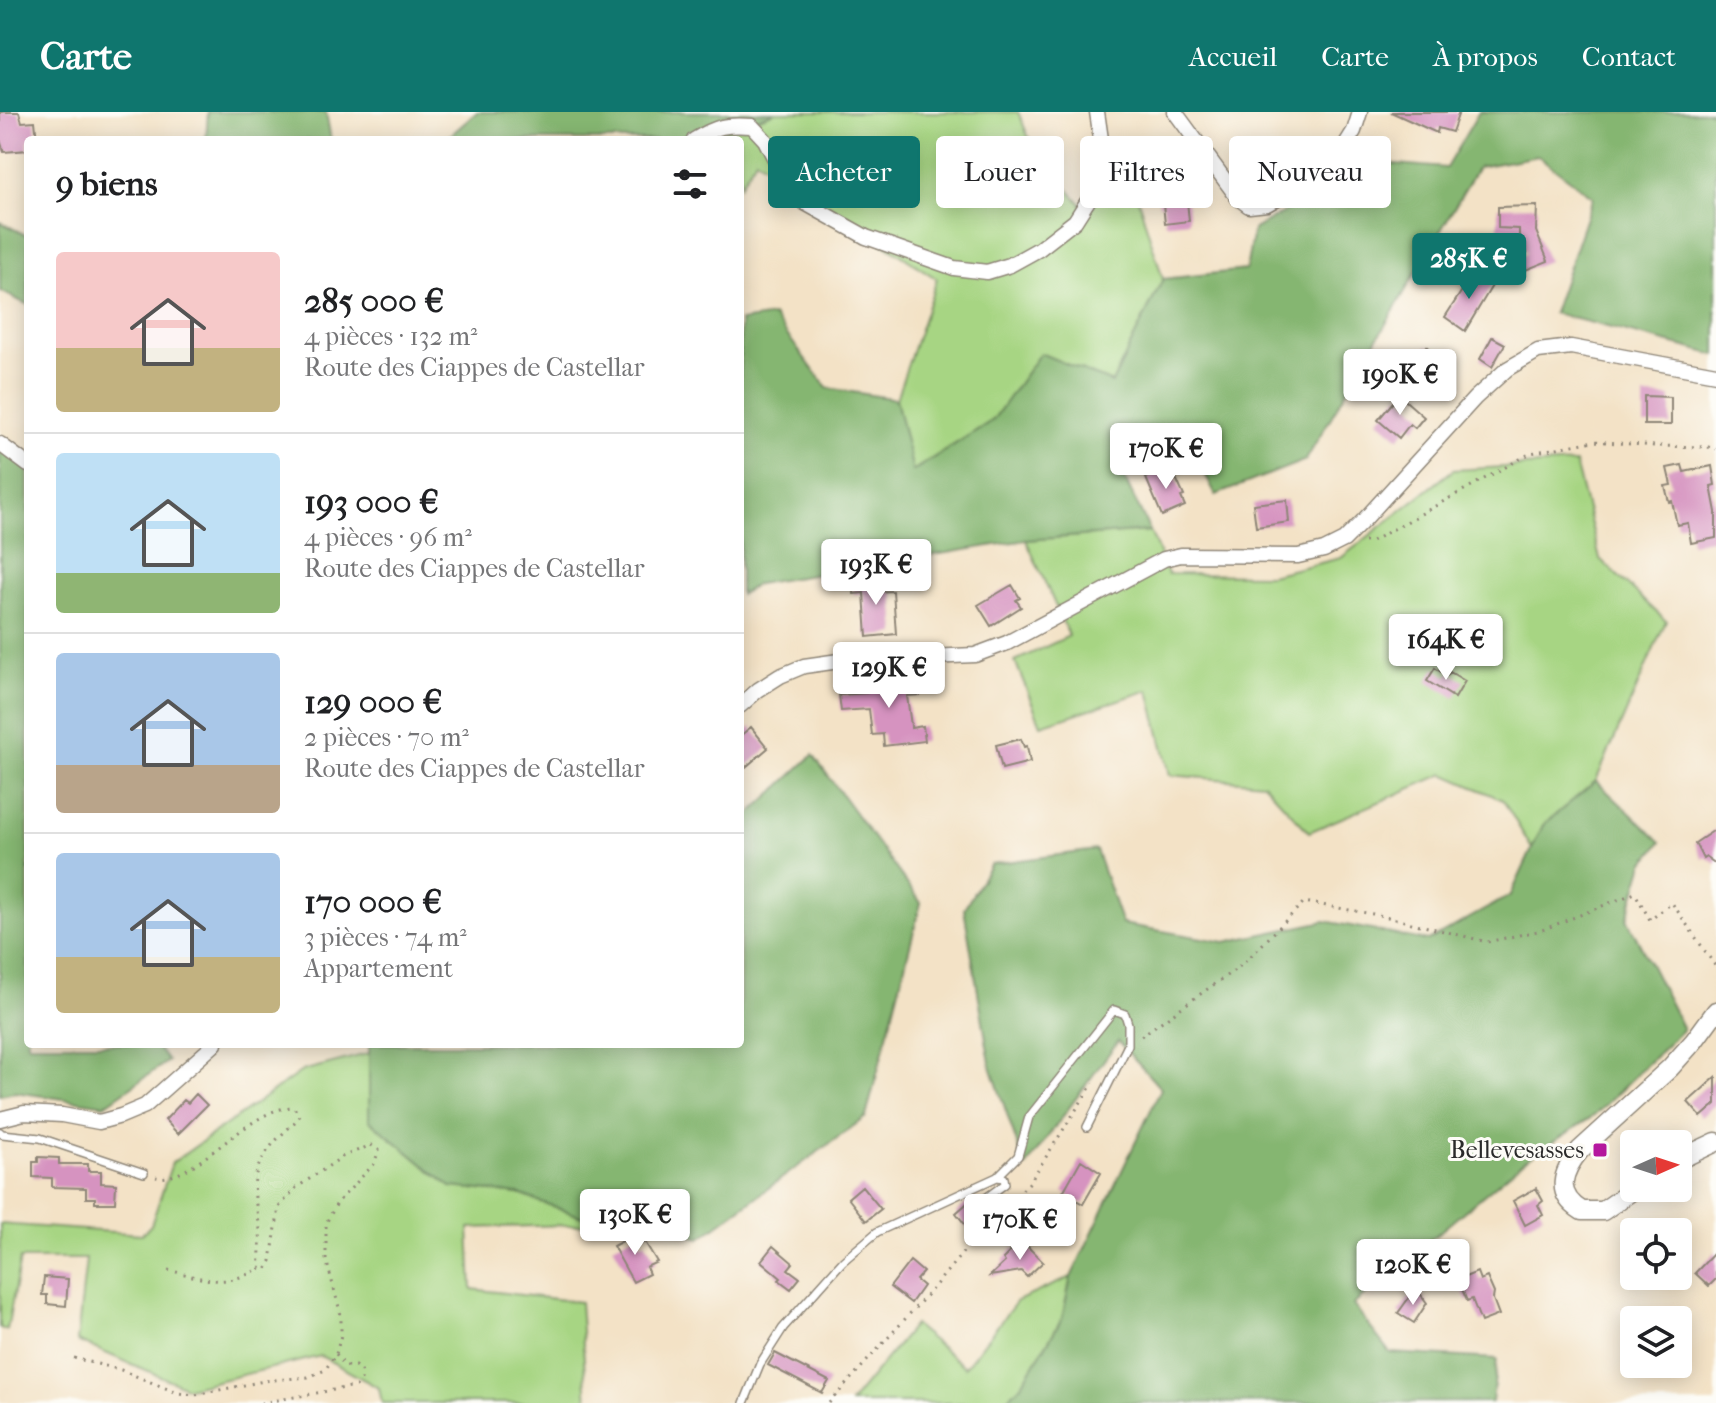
<!DOCTYPE html>
<html lang="fr">
<meta charset="utf-8">
<style>
body{margin:0;font-family:"IM FELL French Canon",serif;background:#f2f2f2;color:#202124;height:100vh;display:flex;flex-direction:column;font-size:30px;white-space:nowrap}
*{box-sizing:border-box;margin:0}
p{font-size:26px;color:#757577}
.icon{flex:none;width:44px;height:44px;fill:none;stroke:currentColor;stroke-width:2;stroke-linecap:round;stroke-linejoin:round}
.map{position:relative;flex:1;overflow:hidden}
.drawer{position:absolute;left:24px;top:24px;width:720px;height:912px;display:flex;flex-direction:column;background:#fff;border-radius:8px;box-shadow:0 4px 20px #0003}
.drawer>*{flex:none}
.guide{position:absolute;left:768px;top:24px;width:760px;height:72px;display:flex;gap:16px}
.needle{width:52px;rotate:87deg}
.fabs{position:absolute;left:1620px;top:1018px;display:grid;gap:16px}
.fabs a{display:grid;place-items:center;width:72px;height:72px;border-radius:8px;background:#fff;box-shadow:0 4px 20px #0003;font-size:40px}
.price{position:absolute;translate:-50% -68px;padding:0 18px;border-radius:8px;background:#fff;color:#222;font-size:26px;line-height:52px;filter:drop-shadow(0 2px 4px #0008)}
.price::after{content:'';position:absolute;left:50%;top:48px;width:24px;height:18px;margin-left:-12px;background:inherit;clip-path:polygon(0 0,100% 0,50% 100%)}
.price.current{background:#0f766e;color:#fff}
ul{padding:0;list-style:none}
li{display:flex;align-items:center;gap:24px;height:200px;padding:0 32px}
li+li{border-top:2px solid #e0e0e0}
li span{display:grid;place-items:center;flex:none;width:224px;height:160px;border-radius:8px;color:#555}
li>.icon{margin-inline-start:auto}
span .icon{width:96px;height:96px;fill:#fffc;stroke-width:1}
li b{font-size:34px}
h2{display:flex;justify-content:space-between;align-items:center;height:96px;padding:0 32px;font-size:34px}
.tag{padding:0 28px;border-radius:8px;background:#fff;box-shadow:0 4px 20px #0003;font-size:28px;line-height:72px}
.tag.current{background:#0f766e;color:#fff}
header{display:flex;align-items:center;gap:48px;box-sizing:border-box;height:112px;padding:0 40px;background:#0f766e;color:#fff}
header strong{font-size:38px}
nav{display:flex;gap:44px;margin-inline-start:auto;font-size:28px}
.map>svg:first-child{display:block}
.green{fill:#a7d583;stroke:#698057;stroke-width:2}
.forest{fill:#85b671;stroke:#58704e;stroke-width:2}
.building{fill:#d693c0}
.lines{fill:none;stroke-linecap:round;stroke-linejoin:round}
.service-casing{stroke:#8f8678;stroke-width:10}
.minor-casing{stroke:#8f8678;stroke-width:17}
.tertiary-casing{stroke:#8f8678;stroke-width:21}
.path{stroke:#8f8678;stroke-width:3;stroke-dasharray:2 6;stroke-linecap:butt}
.service{stroke:#fff;stroke-width:7}
.minor{stroke:#fff;stroke-width:14}
.tertiary{stroke:#fff;stroke-width:18}
.poi-dot{fill:#b5179e;stroke:#fdfcf7;stroke-width:3}
.labels{text-anchor:middle;stroke-width:6;stroke-linejoin:round;paint-order:stroke}
.poi-label{font-size:24px;fill:#2b2b2b;stroke:#fdfcf7;text-anchor:end}
</style>
<header>
<strong>Carte</strong>
<nav><a>Accueil</a><a>Carte</a><a>À propos</a><a>Contact</a></nav>
</header>
<div class="map">
<svg width="1716" height="1291" viewBox="0 0 1716 1291">
<rect width="100%" height="100%" fill="#fdfcf7"/>
<filter id="ink" filterUnits="userSpaceOnUse"><feTurbulence type="fractalNoise" baseFrequency=".0125" numOctaves="2"/><feDisplacementMap in="SourceGraphic" scale="16" xChannelSelector="R" yChannelSelector="G"/><feConvolveMatrix kernelMatrix="1 2 1 2 8 2 1 2 1" color-interpolation-filters="sRGB"/></filter>
<filter id="wash" filterUnits="userSpaceOnUse"><feTurbulence type="fractalNoise" baseFrequency=".006" numOctaves="4" result="noise"/><feDisplacementMap in="SourceGraphic" scale="32" xChannelSelector="R" yChannelSelector="G"/><feGaussianBlur stdDeviation="1.8" result="paint"/><feColorMatrix in="noise" values="0 0 0 0 0 0 0 0 0 0 0 0 0 0 0 0 0 1.4 0 .05"/><feComposite in="paint" operator="in"/></filter>
<g filter="url(#wash)">
<rect width="100%" height="100%" fill="#f3e2c6"/>
<!-- green -->
<path class="green" d="M 775,0 L 1018,0 L 1034,38 L 1088,100 L 1126,49 L 1163,167 L 1112,271 L 1040,242 L 993,308 L 912,359 L 896,287 L 937,167 L 756,47 L 740,73 L 740,28 L 699,28 Z
M 1575,351 L 1600,447 L 1666,509 L 1596,669 L 1543,713 L 1532,737 L 1503,688 L 1444,662 L 1309,720 L 1263,671 L 1170,663 L 1149,578 L 1041,613 L 1015,549 L 1069,524 L 1026,428 L 1150,419 L 1168,462 L 1270,463 L 1341,446 L 1453,358 Z
M 370,941 L 369,1008 L 450,1074 L 519,1082 L 602,1112 L 469,1116 L 472,1177 L 580,1190 L 587,1291 L 382,1291 L 379,1276 L 321,1244 L 188,1276 L 77,1229 L 86,1147 L 20,1147 L 7,1218 L 0,1216 L 0,1112 L 142,1122 L 151,1113 L 172,1051 L 302,959 Z
M 1071,1165 L 1062,1207 L 1022,1272 L 1004,1291 L 850,1291 L 914,1213 L 965,1255 L 1017,1189 Z"/>
<!-- forest -->
<path class="forest" d="M 208,0 L 326,0 L 331,28 L 206,28 Z
M 477,0 L 775,0 L 699,28 L 445,28 Z
M 1479,0 L 1716,0 L 1716,243 L 1553,201 L 1593,85 L 1538,44 L 1478,55 L 1306,348 L 1216,383 L 1185,323 L 1115,347 L 1150,419 L 1026,428 L 757,472 L 740,483 L 740,209 L 773,204 L 827,276 L 896,287 L 913,359 L 993,308 L 1040,241 L 1112,271 L 1163,167 L 1246,158 L 1253,118 L 1370,50 L 1446,56 Z
M 0,110 L 28,124 L 28,193 L 0,179 Z
M 0,332 L 28,356 L 28,932 L 154,932 L 168,949 L 105,993 L 15,980 L 0,983 Z
M 813,643 L 921,791 L 866,1005 L 700,1126 L 662,1116 L 602,1112 L 519,1082 L 451,1075 L 369,1008 L 369,932 L 740,932 L 740,711 Z
M 1596,669 L 1661,730 L 1644,751 L 1627,807 L 1683,917 L 1595,1003 L 1524,1049 L 1353,1193 L 1390,1241 L 1497,1247 L 1492,1290 L 1004,1291 L 1022,1272 L 1062,1207 L 1071,1165 L 1161,977 L 1118,929 L 1025,1056 L 990,951 L 964,797 L 991,752 L 1096,738 L 1122,812 L 1225,830 L 1325,809 L 1428,829 L 1511,783 L 1543,713 Z"/>
<g id="blocks">
<!-- building -->
<path class="building" d="M 0,0 L 19,0 L 22,10 L 35,9 L 37,28 L 28,28 L 28,38 L 4,40 L 0,28 Z
M 1391,0 L 1459,0 L 1452,20 L 1438,16 L 1437,21 Z
M 1181,69 L 1184,89 L 1187,89 L 1189,109 L 1165,112 L 1163,92 L 1159,93 L 1157,71 Z
M 1537,94 L 1536,119 L 1548,149 L 1518,161 L 1513,147 L 1527,141 L 1519,124 L 1519,117 L 1498,116 L 1498,95 Z
M 1474,160 L 1493,172 L 1465,219 L 1445,205 Z
M 1492,225 L 1505,232 L 1492,255 L 1480,247 Z
M 1427,234 L 1450,254 L 1431,275 L 1409,253 Z
M 1399,283 L 1424,305 L 1415,316 L 1410,312 L 1399,326 L 1378,308 Z
M 1644,284 L 1671,285 L 1671,313 L 1644,313 Z
M 1682,353 L 1684,360 L 1712,354 L 1715,373 L 1711,374 L 1716,400 L 1716,426 L 1691,431 L 1688,411 L 1677,413 L 1672,389 L 1669,390 L 1665,374 L 1671,373 L 1667,356 Z
M 1171,355 L 1184,384 L 1181,385 L 1185,394 L 1162,404 L 1146,366 Z
M 1287,388 L 1289,410 L 1256,415 L 1253,392 Z
M 874,462 L 875,480 L 893,479 L 896,522 L 867,525 L 864,481 L 854,482 L 852,463 Z
M 1012,473 L 1020,486 L 1016,488 L 1021,495 L 991,514 L 978,493 Z
M 903,556 L 904,567 L 917,564 L 920,583 L 907,584 L 911,614 L 911,616 L 923,614 L 925,629 L 884,634 L 883,622 L 872,623 L 869,597 L 841,599 L 839,583 L 867,581 L 867,578 L 893,576 L 892,557 Z
M 1435,556 L 1447,564 L 1450,560 L 1465,569 L 1455,586 L 1427,569 Z
M 751,615 L 768,636 L 740,660 L 740,624 Z
M 1021,627 L 1024,635 L 1027,634 L 1030,650 L 1002,657 L 996,633 Z
M 1716,717 L 1716,752 L 1706,745 L 1703,747 L 1695,731 Z
M 1716,965 L 1716,992 L 1701,1005 L 1688,990 Z
M 196,982 L 207,993 L 178,1022 L 165,1008 L 184,988 L 188,991 Z
M 38,1045 L 59,1046 L 59,1052 L 88,1052 L 88,1059 L 101,1059 L 101,1071 L 116,1072 L 115,1091 L 95,1091 L 95,1086 L 86,1086 L 86,1076 L 52,1075 L 52,1066 L 33,1065 L 33,1050 L 38,1050 Z
M 1081,1048 L 1101,1061 L 1083,1092 L 1063,1080 Z
M 862,1074 L 881,1097 L 866,1109 L 848,1086 Z
M 1536,1076 L 1543,1089 L 1538,1093 L 1543,1103 L 1525,1113 L 1513,1089 Z
M 972,1087 L 973,1094 L 980,1100 L 967,1115 L 956,1101 Z
M 636,1122 L 641,1132 L 645,1130 L 657,1150 L 646,1155 L 649,1162 L 633,1170 L 613,1134 Z
M 1026,1133 L 1043,1150 L 1027,1165 L 1021,1159 L 990,1164 L 1005,1150 L 1003,1147 L 1014,1136 L 1017,1139 Z
M 773,1134 L 793,1151 L 788,1157 L 800,1166 L 791,1177 L 779,1168 L 781,1166 L 761,1149 Z
M 1716,1139 L 1716,1167 L 1709,1174 L 1695,1161 Z
M 910,1149 L 923,1160 L 916,1168 L 923,1174 L 911,1191 L 890,1175 Z
M 1477,1160 L 1480,1168 L 1487,1165 L 1494,1181 L 1493,1187 L 1499,1203 L 1481,1210 L 1472,1187 L 1467,1189 L 1458,1168 Z
M 44,1165 L 68,1167 L 66,1194 L 47,1192 L 47,1183 L 42,1183 Z
M 1416,1176 L 1427,1191 L 1414,1211 L 1398,1201 Z
M 775,1241 L 829,1269 L 822,1281 L 768,1253 Z"/>
</g>
</g>
<g filter="url(#ink)">
<use href="#blocks" fill-opacity="0" stroke="#8f8678" stroke-width="2"/>
<g class="lines">
<defs>
<path id="service" d="M 0,1020 L 2,1022 L 40,1026 L 144,1061
M 979,1091 L 1005,1072 L 1004,1066 L 997,1065
M 744,1291 L 760,1252 L 783,1216 L 843,1149 L 877,1120 L 997,1065 L 1018,1044 L 1029,1005 L 1114,898 L 1125,902 L 1128,912 L 1128,933 L 1087,1015"/>
<path id="minor" d="M 1175,0 L 1238,86 L 1249,94 L 1267,92 L 1320,62 L 1339,43 L 1354,19 L 1360,0
M 694,28 C 717,14 725,12 752,14 L 765,28 L 786,68 L 805,91 L 866,125 L 954,156 L 987,160 L 1010,153 L 1039,137 L 1075,109 L 1089,87 L 1101,61 L 1103,41 L 1097,0
M 0,332 L 28,353
M 740,594 L 758,578 L 780,564 L 804,554 L 839,549 L 975,543 L 1007,531 L 1164,447 L 1181,443 L 1298,444 L 1324,438 L 1344,428 L 1364,408 L 1475,286 L 1507,257 L 1538,239 L 1571,235 L 1716,262
M 0,1007 L 24,1001 L 62,1003 L 99,1010 L 121,1004 L 145,994 L 215,932"/>
<path id="tertiary" d="M 1678,1048 L 1716,1030
M 1636,1076 L 1603,1099 L 1582,1099 C 1554,1082 1562,1060 1580,1038 L 1670,956 L 1694,929 L 1716,899"/>
</defs>
<!-- service casing -->
<use href="#service" class="service-casing"/>
<!-- minor casing -->
<use href="#minor" class="minor-casing"/>
<!-- tertiary casing -->
<use href="#tertiary" class="tertiary-casing"/>
<!-- path -->
<path class="path" d="M 1364,430 L 1372,429 L 1531,341 L 1594,329 L 1655,334 L 1708,335 L 1716,337
M 1141,924 L 1243,852 L 1304,790 L 1384,804 L 1487,830 L 1542,818 L 1635,781 L 1650,808 L 1672,791 L 1716,855
M 168,1158 C 207,1167 223,1177 260,1156
M 74,1246 L 121,1258 L 178,1281 L 195,1283 L 264,1269 L 308,1265 L 325,1258 L 336,1242 L 341,1223 L 341,1203 L 326,1147 L 326,1111 L 337,1091 L 374,1052 L 379,1038 L 371,1033 L 342,1045 L 296,1076 L 279,1095 L 271,1149 L 266,1158 L 260,1156 C 259,1143 261,1130 260,1118 C 255,1081 246,1065 272,1033 C 280,1023 291,1015 299,1005 L 294,995 C 248,995 193,1073 156,1065
M 261,1291 L 356,1274 L 361,1268 L 361,1259 L 355,1254 L 345,1254 L 336,1242
M 829,1291 L 934,1175 L 965,1138 L 1030,1070 L 1093,971"/>
<!-- service -->
<use href="#service" class="service"/>
<!-- minor -->
<use href="#minor" class="minor"/>
<!-- tertiary -->
<use href="#tertiary" class="tertiary"/>
</g>
</g>
<!-- markers -->
<rect class="poi-dot" x="1592" y="1030" width="16" height="16" rx="4"/>
<g class="labels">
<!-- poi labels -->
<g class="poi-label">
<text x="1584" y="1046">Bellevesasses</text>
</g>
</g>
</svg>
<div class="fabs">
<a><svg class="needle" viewBox="-14 -14 28 28"><path d="M0-13l5 13h-10z" fill="#e53935"/><path d="M0 13l5-13h-10z" fill="#757577"/></svg></a>
<a><svg class="icon" aria-label="locate" viewBox="0 0 24 24"><circle cx="12" cy="12" r="6"/><path d="M12 2v4M12 18v4M2 12h4M18 12h4"/></svg></a>
<a><svg class="icon" aria-label="layers" viewBox="0 0 24 24"><path d="M12 4l9 5-9 5-9-5zM3 14l9 5 9-5"/></svg></a>
</div>
<b class="price current" style="left:1469px;top:189px">285K €</b>
<b class="price" style="left:1400px;top:305px">190K €</b>
<b class="price" style="left:1166px;top:379px">170K €</b>
<b class="price" style="left:876px;top:495px">193K €</b>
<b class="price" style="left:1446px;top:570px">164K €</b>
<b class="price" style="left:889px;top:598px">129K €</b>
<b class="price" style="left:635px;top:1145px">130K €</b>
<b class="price" style="left:1020px;top:1150px">170K €</b>
<b class="price" style="left:1413px;top:1195px">120K €</b>
<div class="guide">
<a class="tag current">Acheter</a>
<a class="tag">Louer</a>
<a class="tag">Filtres</a>
<a class="tag">Nouveau</a>
</div>
<section class="drawer">
<h2>9 biens<svg class="icon" aria-label="filters" viewBox="0 0 24 24"><path d="M4 7h16M4 17h16"/><circle cx="9" cy="7" r="2"/><circle cx="15" cy="17" r="2"/></svg></h2>
<ul>
<li><span style="background:linear-gradient(#f6c9c9 60%,#c2b280 0)"><svg class="icon" aria-label="home" viewBox="0 0 24 24"><path d="M3 11l9-7 9 7M6 9v11h12V9"/></svg></span><div><b>285 000 €</b><p>4 pièces · 132 m²</p><p>Route des Ciappes de Castellar</p></div></li>
<li><span style="background:linear-gradient(#bfe0f5 75%,#8fb573 0)"><svg class="icon" aria-label="home" viewBox="0 0 24 24"><path d="M3 11l9-7 9 7M6 9v11h12V9"/></svg></span><div><b>193 000 €</b><p>4 pièces · 96 m²</p><p>Route des Ciappes de Castellar</p></div></li>
<li><span style="background:linear-gradient(#a9c7e8 70%,#b9a48a 0)"><svg class="icon" aria-label="home" viewBox="0 0 24 24"><path d="M3 11l9-7 9 7M6 9v11h12V9"/></svg></span><div><b>129 000 €</b><p>2 pièces · 70 m²</p><p>Route des Ciappes de Castellar</p></div></li>
<li><span style="background:linear-gradient(#a9c7e8 65%,#c2b280 0)"><svg class="icon" aria-label="home" viewBox="0 0 24 24"><path d="M3 11l9-7 9 7M6 9v11h12V9"/></svg></span><div><b>170 000 €</b><p>3 pièces · 74 m²</p><p>Appartement</p></div></li>
</ul>
</section>
</div>
